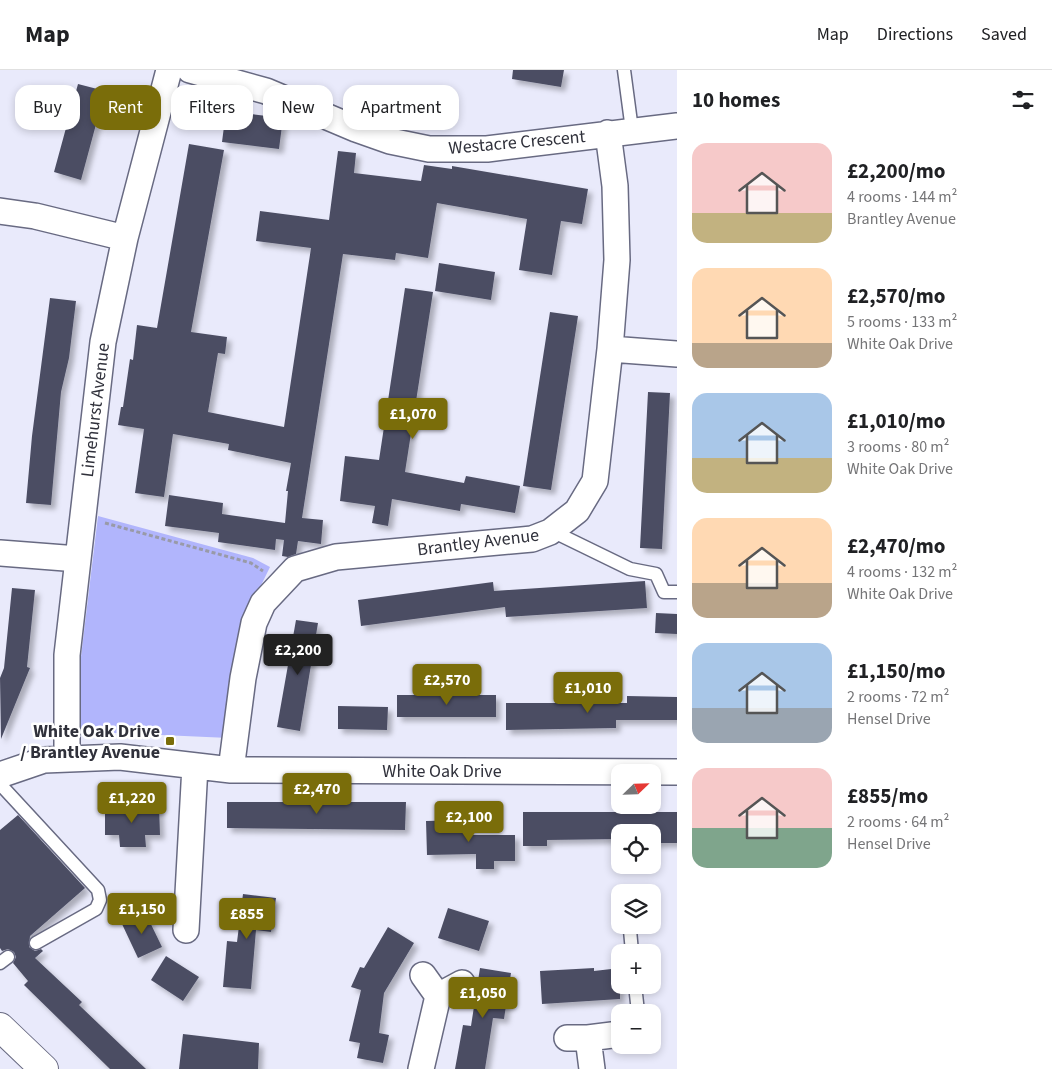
<!DOCTYPE html>
<meta charset="utf-8">
<style>
body{margin:0;font-family:"Source Sans 3",sans-serif;background:#f2f2f2;color:#202124;height:100vh;display:flex;flex-direction:column;font-size:19px;white-space:nowrap}
*{box-sizing:border-box;margin:0}
p{font-size:16px;color:#757577}
.icon{flex:none;width:28px;height:28px;fill:none;stroke:currentColor;stroke-width:2;stroke-linecap:round;stroke-linejoin:round}
.map{position:relative;flex:1;overflow:hidden}
.side{display:flex;flex-direction:column;background:#fff;width:375px}
.side>*{flex:none}
.top-card{position:absolute;left:15px;top:15px;width:475px;height:45px;display:flex;gap:10px}
.needle{width:32px;rotate:67deg}
.tools{position:absolute;left:611px;top:694px;display:grid;gap:10px}
.tools a{display:grid;place-items:center;width:50px;height:50px;border-radius:10px;background:#fff;box-shadow:0 2px 8px #0003;font-size:25px}
.price{position:absolute;translate:-50% -42px;padding:0 11px;border-radius:5px;background:#7a6d0a;color:#fff;font-size:16px;line-height:32px;filter:drop-shadow(0 1px 2px #0008)}
.price::after{content:'';position:absolute;left:50%;top:30px;width:15px;height:11px;margin-left:-8px;background:inherit;clip-path:polygon(0 0,100% 0,50% 100%)}
.price.on{background:#222;color:#fff}
ul{padding:0;list-style:none}
li{display:flex;align-items:center;gap:15px;height:125px;padding:0 15px}
li span{display:grid;place-items:center;flex:none;width:140px;height:100px;border-radius:15px;color:#555}
li>.icon{margin-inline-start:auto}
span .icon{width:60px;height:60px;fill:#fffc;stroke-width:1}
li b{font-size:21px}
h2{display:flex;justify-content:space-between;align-items:center;height:60px;padding:0 15px;font-size:21px}
.chip{padding:0 18px;border-radius:15px;background:#fff;box-shadow:0 2px 8px #0003;font-size:18px;line-height:45px}
.chip.on{background:#7a6d0a;color:#fff}
header{display:flex;align-items:center;gap:30px;box-sizing:border-box;height:70px;padding:0 25px;background:#fff;border-bottom:1px solid #e0e0e0}
header strong{font-size:24px}
nav{display:flex;gap:28px;margin-inline-start:auto;font-size:18px}
main{display:flex;flex:1;min-height:0}
.map>svg:first-child{display:block}
.green{fill:#b1b5fc}
.building{fill:#4c4e64;filter:url(#shadow)}
.lines{fill:none;stroke-linecap:round;stroke-linejoin:round}
.lane-casing{stroke:#686a82;stroke-width:15}
.street-casing{stroke:#686a82;stroke-width:28}
.secondary-casing{stroke:#686a82;stroke-width:30}
.path{stroke:#999aa8;stroke-width:3;stroke-dasharray:4 2.5;stroke-linecap:butt}
.lane{stroke:#fff;stroke-width:12}
.street{stroke:#fff;stroke-width:25}
.secondary{stroke:#fff;stroke-width:28}
.poi-dot{fill:#7a6d0a;stroke:#fff;stroke-width:2}
.labels{text-anchor:middle;stroke-width:5;stroke-linejoin:round;paint-order:stroke}
.street-label{font-size:18px;fill:#30313b;stroke:#fff}
.poi-label{font-size:18px;font-weight:bold;fill:#30313b;stroke:#fff;text-anchor:end}
</style>
<header>
<strong>Map</strong>
<nav><a>Map</a><a>Directions</a><a>Saved</a></nav>
</header>
<main>
<div class="map">
<svg width="677" height="999" viewBox="0 0 677 999">
<defs>
<filter id="shadow"><feDropShadow dx="4.5" dy="4.5" stdDeviation="2.5" flood-color="#0004"/></filter>
</defs>
<rect width="100%" height="100%" fill="#e9eafb"/>
<!-- green -->
<path class="green" d="M 98,446 L 253,488 L 270,497 L 249,540 L 229,668 L 72,661 Z"/>
<!-- building -->
<path class="building" d="M 513,0 L 564,0 L 561,17 L 512,9 Z
M 78,14 L 105,21 L 81,110 L 54,102 Z
M 226,41 L 283,48 L 279,79 L 222,72 Z
M 189,74 L 224,80 L 191,262 L 227,267 L 225,284 L 218,283 L 208,342 L 284,357 L 311,178 L 256,171 L 260,141 L 329,150 L 338,81 L 356,83 L 354,103 L 421,111 L 424,95 L 452,99 L 452,96 L 588,119 L 582,154 L 561,151 L 552,205 L 519,200 L 527,149 L 437,133 L 428,188 L 396,183 L 395,190 L 343,184 L 302,448 L 323,450 L 321,474 L 298,471 L 296,484 L 288,487 L 282,486 L 284,470 L 276,469 L 275,480 L 218,472 L 219,463 L 165,456 L 169,425 L 223,433 L 222,444 L 285,453 L 288,421 L 286,421 L 291,393 L 228,380 L 229,374 L 173,364 L 164,427 L 135,423 L 144,359 L 118,355 L 121,337 L 123,337 L 130,289 L 133,290 L 137,255 L 157,258 Z
M 439,193 L 495,202 L 491,230 L 435,221 Z
M 405,218 L 433,222 L 405,402 L 464,413 L 466,406 L 520,416 L 515,443 L 461,434 L 460,441 L 392,429 L 388,456 L 372,453 L 375,436 L 340,431 L 345,386 L 379,390 Z
M 50,228 L 76,231 L 69,288 L 61,322 L 51,435 L 26,433 L 32,366 Z
M 550,242 L 578,246 L 551,420 L 523,416 Z
M 648,322 L 670,323 L 662,479 L 640,478 Z
M 645,511 L 647,538 L 506,547 L 505,537 L 361,556 L 358,530 L 493,512 L 494,521 Z
M 12,518 L 35,520 L 27,597 L 30,598 L 1,669 L 0,608 L 4,598 Z
M 656,543 L 677,544 L 677,564 L 655,563 Z
M 296,550 L 318,553 L 300,661 L 277,657 Z
M 397,625 L 496,625 L 496,647 L 397,647 Z
M 627,626 L 677,627 L 677,650 L 616,650 L 616,658 L 506,660 L 506,633 L 627,633 Z
M 338,636 L 388,637 L 387,660 L 338,659 Z
M 227,732 L 406,732 L 405,760 L 227,758 Z
M 159,735 L 160,765 L 145,765 L 146,777 L 120,777 L 119,765 L 105,765 L 105,736 Z
M 523,742 L 677,742 L 677,773 L 652,773 L 652,762 L 620,762 L 620,769 L 547,770 L 547,776 L 523,776 Z
M 18,745 L 85,818 L 30,866 L 29,877 L 35,881 L 41,879 L 43,881 L 35,888 L 82,932 L 79,935 L 146,999 L 110,999 L 24,915 L 28,911 L 13,893 L 16,887 L 14,882 L 8,879 L 2,881 L 0,878 L 0,760 Z
M 466,750 L 467,765 L 515,765 L 515,791 L 494,791 L 494,799 L 476,799 L 476,784 L 427,785 L 426,751 Z
M 243,824 L 276,828 L 271,862 L 256,860 L 251,919 L 223,917 L 227,871 L 237,872 Z
M 448,838 L 489,851 L 479,881 L 438,868 Z
M 145,842 L 162,877 L 138,888 L 122,854 Z
M 388,857 L 414,873 L 384,923 L 379,963 L 389,965 L 383,993 L 357,988 L 360,973 L 349,971 L 361,920 L 351,917 L 360,897 L 364,898 Z
M 166,886 L 199,907 L 183,931 L 151,910 Z
M 480,898 L 511,903 L 504,949 L 493,948 L 485,999 L 455,999 L 463,955 L 471,956 Z
M 594,898 L 594,901 L 620,898 L 620,929 L 542,934 L 540,901 Z
M 183,964 L 259,973 L 258,999 L 179,999 Z"/>
<g class="lines">
<defs>
<path id="lane" d="M 624,0 L 632,60
M 552,461 L 630,499 L 656,504 L 664,522 L 677,522
M 0,714 L 98,820 L 100,830 L 96,839 L 36,873
M 630,860 L 632,882
M 0,893 L 8,887
M 635,915 L 638,942"/>
<path id="street" d="M 190,0 L 266,21 L 356,59 L 390,71 L 429,79 L 487,79 L 677,56
M 0,141 L 35,146 L 125,168
M 610,279 L 677,284
M 0,483 L 78,489
M 67,687 L 67,585 L 103,272 L 125,168 L 169,0
M 231,700 L 243,608 L 254,553 L 263,533 L 295,499 L 336,487 L 532,469 L 550,462 L 577,441 L 595,411 L 610,279 L 617,190 L 615,116 L 608,63
M 0,705 L 44,690 L 120,687 L 231,700 L 677,702
M 186,860 L 195,696
M 423,905 L 438,926 L 462,913
M 567,968 L 588,968 L 620,964
M 588,968 L 592,999
M 421,999 L 438,926"/>
<path id="secondary" d="M 0,957 L 44,999"/>
</defs>
<!-- lane casing -->
<use href="#lane" class="lane-casing"/>
<!-- street casing -->
<use href="#street" class="street-casing"/>
<!-- secondary casing -->
<use href="#secondary" class="secondary-casing"/>
<!-- path -->
<path class="path" d="M 105,453 L 251,493 L 263,501"/>
<!-- lane -->
<use href="#lane" class="lane"/>
<!-- street -->
<use href="#street" class="street"/>
<!-- secondary -->
<use href="#secondary" class="secondary"/>
</g>
<!-- markers -->
<rect class="poi-dot" x="165" y="666" width="10" height="10" rx="2.5"/>
<g class="labels">
<!-- street labels -->
<g class="street-label">
<text transform="translate(517 72) rotate(-5)" y="6">Westacre Crescent</text>
<text transform="translate(95 340) rotate(-83)" y="6">Limehurst Avenue</text>
<text transform="translate(478 472) rotate(-7)" y="6">Brantley Avenue</text>
<text x="442" y="707">White Oak Drive</text>
</g>
<!-- poi labels -->
<g class="poi-label">
<text x="160" y="667">White Oak Drive<tspan x="160" dy="21">/ Brantley Avenue</tspan></text>
</g>
</g>
</svg>
<div class="tools">
<a><svg class="needle" viewBox="-14 -14 28 28"><path d="M0-13l5 13h-10z" fill="#e53935"/><path d="M0 13l5-13h-10z" fill="#757577"/></svg></a>
<a><svg class="icon" aria-label="locate" viewBox="0 0 24 24"><circle cx="12" cy="12" r="6"/><path d="M12 2v4M12 18v4M2 12h4M18 12h4"/></svg></a>
<a><svg class="icon" aria-label="layers" viewBox="0 0 24 24"><path d="M12 4l9 5-9 5-9-5zM3 14l9 5 9-5"/></svg></a>
<a>+</a>
<a>−</a>
</div>
<b class="price" style="left:413px;top:370px">£1,070</b>
<b class="price on" style="left:298px;top:606px">£2,200</b>
<b class="price" style="left:447px;top:636px">£2,570</b>
<b class="price" style="left:588px;top:644px">£1,010</b>
<b class="price" style="left:317px;top:745px">£2,470</b>
<b class="price" style="left:132px;top:754px">£1,220</b>
<b class="price" style="left:469px;top:773px">£2,100</b>
<b class="price" style="left:142px;top:865px">£1,150</b>
<b class="price" style="left:247px;top:870px">£855</b>
<b class="price" style="left:483px;top:949px">£1,050</b>
<div class="top-card">
<a class="chip">Buy</a>
<a class="chip on">Rent</a>
<a class="chip">Filters</a>
<a class="chip">New</a>
<a class="chip">Apartment</a>
</div>
</div>
<section class="side">
<h2>10 homes<svg class="icon" aria-label="filters" viewBox="0 0 24 24"><path d="M4 7h16M4 17h16"/><circle cx="9" cy="7" r="2"/><circle cx="15" cy="17" r="2"/></svg></h2>
<ul>
<li><span style="background:linear-gradient(#f6c9c9 70%,#c2b280 0)"><svg class="icon" aria-label="home" viewBox="0 0 24 24"><path d="M3 11l9-7 9 7M6 9v11h12V9"/></svg></span><div><b>£2,200/mo</b><p>4 rooms · 144 m²</p><p>Brantley Avenue</p></div></li>
<li><span style="background:linear-gradient(#ffd9b3 75%,#b9a48a 0)"><svg class="icon" aria-label="home" viewBox="0 0 24 24"><path d="M3 11l9-7 9 7M6 9v11h12V9"/></svg></span><div><b>£2,570/mo</b><p>5 rooms · 133 m²</p><p>White Oak Drive</p></div></li>
<li><span style="background:linear-gradient(#a9c7e8 65%,#c2b280 0)"><svg class="icon" aria-label="home" viewBox="0 0 24 24"><path d="M3 11l9-7 9 7M6 9v11h12V9"/></svg></span><div><b>£1,010/mo</b><p>3 rooms · 80 m²</p><p>White Oak Drive</p></div></li>
<li><span style="background:linear-gradient(#ffd9b3 65%,#b9a48a 0)"><svg class="icon" aria-label="home" viewBox="0 0 24 24"><path d="M3 11l9-7 9 7M6 9v11h12V9"/></svg></span><div><b>£2,470/mo</b><p>4 rooms · 132 m²</p><p>White Oak Drive</p></div></li>
<li><span style="background:linear-gradient(#a9c7e8 65%,#9aa5b1 0)"><svg class="icon" aria-label="home" viewBox="0 0 24 24"><path d="M3 11l9-7 9 7M6 9v11h12V9"/></svg></span><div><b>£1,150/mo</b><p>2 rooms · 72 m²</p><p>Hensel Drive</p></div></li>
<li><span style="background:linear-gradient(#f6c9c9 60%,#7fa58c 0)"><svg class="icon" aria-label="home" viewBox="0 0 24 24"><path d="M3 11l9-7 9 7M6 9v11h12V9"/></svg></span><div><b>£855/mo</b><p>2 rooms · 64 m²</p><p>Hensel Drive</p></div></li>
</ul>
</section>
</main>
